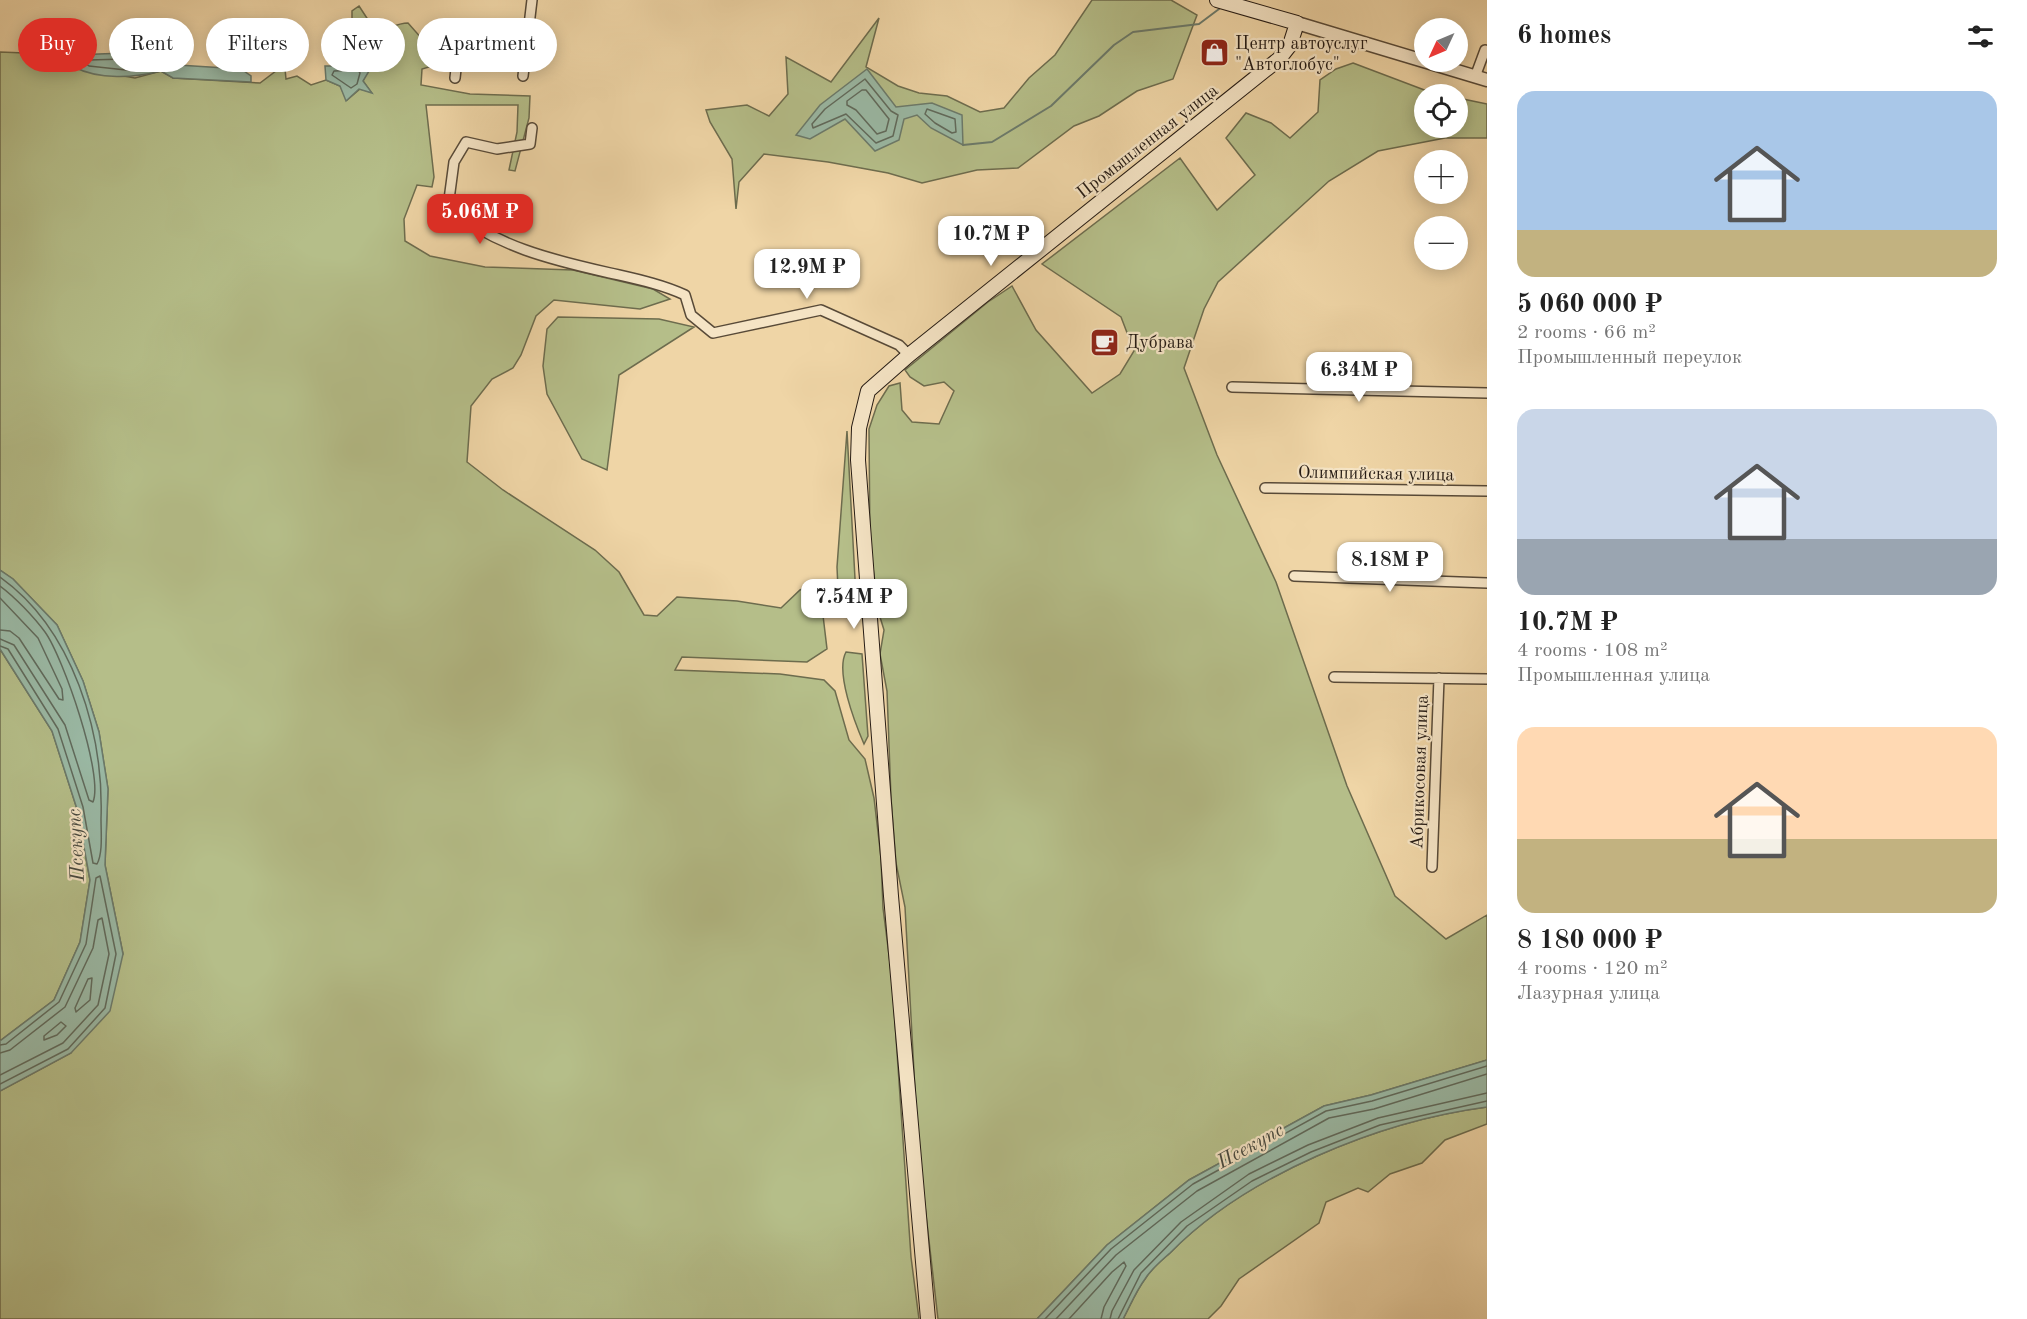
<!DOCTYPE html>
<meta charset="utf-8">
<style>
body{margin:0;font-family:"Old Standard TT",serif;background:#f6f6f6;color:#222;height:100vh;display:flex;flex-direction:column;font-size:22px;white-space:nowrap}
*{box-sizing:border-box;margin:0}
p{font-size:20px;color:#767676}
.icon{flex:none;width:33px;height:33px;fill:none;stroke:currentColor;stroke-width:2;stroke-linecap:round;stroke-linejoin:round}
.map{position:relative;flex:1;overflow:hidden}
.drawer{display:flex;flex-direction:column;background:#fff;width:540px}
.drawer>*{flex:none}
.guide{position:absolute;left:18px;top:18px;width:570px;height:54px;display:flex;gap:12px}
.needle{width:39px;rotate:226deg}
.buttons{position:absolute;left:1414px;top:18px;display:grid;gap:12px}
.buttons a{display:grid;place-items:center;width:54px;height:54px;border-radius:50%;background:#fff;box-shadow:0 3px 15px #0003;font-size:30px}
.price{position:absolute;translate:-50% -51px;padding:0 14px;border-radius:12px;background:#fff;color:#222;font-size:20px;line-height:39px;filter:drop-shadow(0 2px 3px #0008)}
.price::after{content:'';position:absolute;left:50%;top:36px;width:18px;height:14px;margin-left:-9px;background:inherit;clip-path:polygon(0 0,100% 0,50% 100%)}
.price.on{background:#d93025;color:#fff}
ul{padding:0;list-style:none}
li{display:grid;align-content:center;gap:12px;height:318px;padding:0 30px}
li span{display:grid;place-items:center;height:186px;border-radius:18px;color:#555}
li>.icon{margin-inline-start:auto}
span .icon{width:108px;height:108px;fill:#fffc;stroke-width:1}
li b{font-size:26px}
h2{display:flex;justify-content:space-between;align-items:center;height:72px;padding:0 30px;font-size:26px}
.tag{padding:0 21px;border-radius:27px;background:#fff;box-shadow:0 3px 15px #0003;font-size:21px;line-height:54px}
.tag.on{background:#d93025;color:#fff}
main{display:flex;flex:1;min-height:0}
.map>svg:first-child{display:block}
.green{fill:#b5be89;stroke:#6d6c4e;stroke-width:1.5}
.water{fill:#9ab9a5;stroke:#6b7a6b;stroke-width:1.5}
.lines{fill:none;stroke-linecap:round;stroke-linejoin:round}
.shore{stroke:#606a5c;stroke-width:1.5}
.stream{stroke:#6b7a6b;stroke-width:2}
.minor-casing{stroke:#584a38;stroke-width:12}
.tertiary-casing{stroke:#584a38;stroke-width:15}
.secondary-casing{stroke:#251b14;stroke-width:16}
.minor{stroke:#f5e4c5;stroke-width:9}
.tertiary{stroke:#f5e4c5;stroke-width:12}
.secondary{stroke:#f5e4c5;stroke-width:14}
.labels{text-anchor:middle;stroke-width:4.5;stroke-linejoin:round;paint-order:stroke}
.poi-label{font-size:18px;fill:#251b14;stroke:#f5e4c5;text-anchor:start}
.street-label{font-size:18px;fill:#251b14;stroke:#f5e4c5}
.water-label{font-size:20px;font-style:italic;fill:#484a40;stroke:#f5e4c5}
</style>
<main>
<div class="map">
<svg width="1487" height="1319" viewBox="0 0 1487 1319">
<rect width="100%" height="100%" fill="#efd5a6"/>
<filter id="stains"><feTurbulence type="fractalNoise" baseFrequency=".00333" numOctaves="4"/><feColorMatrix values="0 0 0 0 .2 0 0 0 0 .09 0 0 0 0 .02 0 0 0 .5 -.17"/></filter>
<radialGradient id="worn" r=".72"><stop offset=".6" stop-color="#630" stop-opacity="0"/><stop offset="1" stop-color="#630" stop-opacity=".3"/></radialGradient>
<!-- green -->
<path class="green" d="M 1092,0 L 1171,0 L 1197,15 L 1173,79 L 1137,91 L 1099,116 L 1074,126 L 1018,168 L 977,170 L 922,183 L 888,173 L 828,162 L 764,154 L 739,182 L 736,209 L 732,159 L 710,122 L 706,110 L 747,105 L 769,116 L 788,94 L 786,57 L 831,82 L 879,18 L 866,67 L 898,86 L 919,93 L 947,96 L 980,112 L 1004,108 L 1029,78 L 1055,55 Z
M 359,6 L 376,32 C 388,30 396,23 408,23 L 423,40 L 444,33 L 452,44 L 449,61 L 422,69 L 421,85 L 470,94 L 530,96 L 529,118 L 515,171 L 509,170 L 517,132 L 518,105 L 426,105 L 434,177 L 432,187 L 417,185 L 404,219 L 405,241 L 430,256 L 485,267 L 573,270 L 653,289 L 670,299 L 640,309 L 554,300 L 536,316 L 521,355 L 513,368 L 492,379 L 471,406 L 467,462 L 503,490 L 595,550 L 619,572 L 644,615 L 657,616 L 677,597 L 737,601 L 781,608 L 800,590 L 819,582 L 827,649 L 807,662 L 682,657 L 675,670 L 780,674 L 824,680 L 835,691 L 849,740 L 865,759 L 874,798 L 881,858 L 883,908 L 892,979 L 911,1257 L 919,1319 L 0,1319 L 0,1091 L 71,1053 L 123,954 L 105,865 L 108,789 L 99,732 L 83,681 L 57,625 L 13,579 L 0,570 L 0,52 L 74,55 L 74,67 L 135,78 L 161,71 L 173,78 L 260,83 L 276,71 L 285,69 L 286,79 L 297,76 L 311,85 L 326,80 L 340,86 L 347,100 L 360,89 L 371,92 L 363,81 L 375,55 L 360,55 L 352,28 L 352,11 Z
M 1353,63 L 1435,94 L 1425,94 L 1425,128 L 1458,128 L 1458,98 L 1487,104 L 1487,138 L 1445,138 L 1378,151 L 1329,181 L 1218,282 L 1204,309 L 1184,368 L 1217,455 L 1276,582 L 1347,786 L 1395,896 L 1446,939 L 1487,915 L 1487,1060 L 1371,1095 L 1324,1106 L 1189,1180 L 1107,1245 L 1037,1319 L 938,1319 L 918,1145 L 905,907 L 896,863 L 891,798 L 887,691 L 880,654 L 884,630 L 880,617 L 870,547 L 869,429 L 877,405 L 889,386 L 900,383 L 902,410 L 912,422 L 939,424 L 954,391 L 944,382 L 924,386 L 910,377 L 905,370 L 988,302 L 1012,286 L 1036,330 L 1092,393 L 1120,374 L 1134,351 L 1121,317 L 1042,264 L 1180,158 L 1217,210 L 1255,175 L 1226,138 L 1246,113 L 1271,123 L 1290,138 L 1318,112 L 1320,80 L 1336,69 Z
M 558,317 L 659,319 L 694,327 L 619,375 L 607,470 L 582,459 L 547,394 L 543,366 L 547,329 Z
M 847,431 L 856,597 L 849,614 L 839,611 L 837,567 Z
M 0,649 L 52,731 L 77,809 L 90,880 L 80,942 L 54,1000 L 0,1041 Z
M 846,652 L 862,654 L 868,736 L 864,744 C 855,723 835,672 846,652 Z
M 1487,1107 L 1487,1124 L 1445,1140 L 1422,1163 L 1390,1174 L 1368,1192 L 1358,1188 L 1326,1202 L 1319,1223 L 1239,1279 L 1221,1306 L 1208,1319 L 1123,1319 C 1130,1306 1136,1291 1145,1279 C 1151,1269 1161,1261 1170,1253 C 1246,1175 1380,1121 1487,1107 Z"/>
<!-- water -->
<path class="water" d="M 124,53 L 159,56 L 178,65 L 241,69 L 251,76 L 251,82 L 173,78 L 161,71 C 134,78 99,80 74,67 L 74,55 Z
M 370,55 L 375,55 L 380,66 L 369,71 L 363,81 L 372,93 L 359,89 L 346,101 L 340,86 L 326,80 L 325,66 L 351,66 Z
M 867,69 L 896,107 L 932,103 L 962,115 L 963,145 L 931,128 L 917,115 L 904,119 L 899,140 L 875,151 L 845,119 L 810,139 L 796,135 L 820,105 Z
M 0,570 L 13,579 L 57,625 L 83,681 L 99,732 L 108,789 L 105,865 L 123,954 L 110,1011 L 71,1053 L 0,1091 L 0,1041 L 54,1000 L 80,942 L 90,880 L 77,809 L 52,731 L 0,649 Z
M 1487,1060 L 1487,1107 C 1380,1121 1246,1175 1170,1253 C 1161,1261 1151,1269 1145,1279 C 1136,1291 1130,1306 1123,1319 L 1037,1319 L 1107,1245 L 1189,1180 L 1324,1106 L 1371,1095 Z"/>
<g class="lines">
<!-- shore -->
<path class="shore" d="M 124,59 L 152,61 L 154,65 L 135,71 L 89,66 L 86,64 L 89,60 Z
M 358,70 L 360,73 L 357,84 L 351,88 L 332,75 L 334,71 Z
M 865,79 L 891,111 L 898,115 L 893,136 L 876,143 L 846,114 L 813,128 L 812,124 L 825,109 Z
M 862,90 L 866,90 L 889,119 L 886,131 L 877,134 L 856,110 L 847,105 L 847,101 Z
M 927,109 L 955,119 L 956,132 L 952,133 L 935,123 L 925,114 Z
M 0,577 C 73,629 104,733 101,819 C 101,833 103,853 97,864 L 93,863 L 83,807 L 58,729 L 8,649 L 0,646
M 0,586 C 15,597 34,617 45,632 C 63,657 104,775 93,802 L 89,800 L 65,725 L 14,645 L 0,639
M 0,598 L 38,638 L 62,689 L 63,700 L 59,699 L 19,638 L 10,631 L 0,630
M 92,978 L 90,1000 L 76,1012 L 75,1008 L 88,979 Z
M 61,1022 L 66,1026 L 57,1035 L 44,1040 L 44,1036 Z
M 0,1045 L 6,1044 L 59,1002 L 86,944 L 96,878 L 100,876 L 116,954 L 105,1008 L 68,1049 L 0,1084
M 0,1053 L 10,1050 L 65,1007 L 93,948 L 98,920 L 102,918 L 109,954 L 98,1005 L 63,1043 L 0,1075
M 1045,1319 L 1111,1249 L 1193,1184 L 1326,1111 L 1372,1101 L 1487,1066
M 1056,1319 L 1116,1255 L 1197,1191 L 1329,1118 L 1374,1109 L 1487,1074
M 1069,1319 L 1112,1272 L 1124,1262 L 1126,1266 L 1104,1307 L 1101,1319
M 1110,1319 L 1112,1311 L 1134,1270 L 1181,1222 L 1249,1174 L 1308,1145 L 1378,1118 L 1487,1093
M 1118,1319 L 1141,1273 L 1187,1226 L 1252,1181 L 1311,1152 L 1380,1125 L 1487,1101"/>
<!-- stream -->
<path class="stream" d="M 963,145 L 992,142 L 1051,106 L 1114,45 L 1133,32 L 1199,24 L 1223,6"/>
<defs>
<path id="minor" d="M 523,76 L 532,0
M 1475,77 L 1485,50 L 1487,51
M 455,78 L 459,42
M 532,128 L 530,144 L 497,149 L 466,142 L 454,162 L 448,207 C 494,246 552,260 610,273 C 636,279 661,284 685,295 L 691,315 L 713,333 L 821,310 L 899,345 L 909,355
M 1232,387 L 1487,393
M 1265,488 L 1487,491
M 1294,576 L 1487,583
M 1334,677 L 1487,679
M 1432,867 L 1439,678"/>
<path id="tertiary" d="M 1297,23 L 1487,80"/>
<path id="secondary" d="M 928,1319 L 891,896 L 858,460 L 859,428 L 868,391 L 909,355 L 1279,59 L 1290,45 L 1297,23 L 1217,0"/>
</defs>
<!-- minor casing -->
<use href="#minor" class="minor-casing"/>
<!-- tertiary casing -->
<use href="#tertiary" class="tertiary-casing"/>
<!-- secondary casing -->
<use href="#secondary" class="secondary-casing"/>
<!-- minor -->
<use href="#minor" class="minor"/>
<!-- tertiary -->
<use href="#tertiary" class="tertiary"/>
<!-- secondary -->
<use href="#secondary" class="secondary"/>
</g>
<!-- icons -->
<defs>
<symbol id="shop-square" viewBox="-11 -11 22 22"><rect x="-9" y="-9" width="18" height="18" rx="4" fill="#8f2418" stroke="#f5e4c5"/><path d="M-5-2.5h2.3a2.7 3.5 0 0 1 5.4 0H5L5.5 6h-11ZM-1.5-2.5h3a1.5 2.3 0 0 0-3 0Z" fill="#fff"/></symbol>
<symbol id="cafe-square" viewBox="-11 -11 22 22"><rect x="-9" y="-9" width="18" height="18" rx="4" fill="#8f2418" stroke="#f5e4c5"/><path d="M-5.5-4.5H6V0H3Q3 3.5 0 3.5H-2.5Q-5.5 3.5-5.5 0ZM3-3.2v2h1.7v-2ZM-6 4.5H4V6H-6Z" fill="#fff"/></symbol>
</defs>
<g fill-rule="evenodd">
<use href="#shop-square" x="1198" y="36" width="33" height="33"/>
<use href="#cafe-square" x="1088" y="326" width="33" height="33"/>
</g>
<g class="labels">
<!-- poi labels -->
<g class="poi-label">
<text x="1235" y="49">Центр автоуслуг<tspan x="1235" dy="21">"Автоглобус"</tspan></text>
<text x="1126" y="348">Дубрава</text>
</g>
<!-- street labels -->
<g class="street-label">
<text transform="translate(1147 141) rotate(-38)" y="6">Промышленная улица</text>
<text transform="translate(1376 473) rotate(1)" y="6">Олимпийская улица</text>
<text transform="translate(1419 772) rotate(-88)" y="6">Абрикосовая улица</text>
</g>
<!-- water labels -->
<g class="water-label">
<text transform="translate(75 845) rotate(-93)" y="7">Псекупс</text>
<text transform="translate(1250 1145) rotate(-29)" y="7">Псекупс</text>
</g>
</g>
<rect width="100%" height="100%" filter="url(#stains)"/>
<rect width="100%" height="100%" fill="url(#worn)"/>
</svg>
<div class="buttons">
<a><svg class="needle" viewBox="-14 -14 28 28"><path d="M0-13l5 13h-10z" fill="#e53935"/><path d="M0 13l5-13h-10z" fill="#767676"/></svg></a>
<a><svg class="icon" aria-label="locate" viewBox="0 0 24 24"><circle cx="12" cy="12" r="6"/><path d="M12 2v4M12 18v4M2 12h4M18 12h4"/></svg></a>
<a>+</a>
<a>−</a>
</div>
<b class="price on" style="left:480px;top:245px">5.06M ₽</b>
<b class="price" style="left:991px;top:267px">10.7M ₽</b>
<b class="price" style="left:807px;top:300px">12.9M ₽</b>
<b class="price" style="left:1359px;top:403px">6.34M ₽</b>
<b class="price" style="left:1390px;top:593px">8.18M ₽</b>
<b class="price" style="left:854px;top:630px">7.54M ₽</b>
<div class="guide">
<a class="tag on">Buy</a>
<a class="tag">Rent</a>
<a class="tag">Filters</a>
<a class="tag">New</a>
<a class="tag">Apartment</a>
</div>
</div>
<section class="drawer">
<h2>6 homes<svg class="icon" aria-label="filters" viewBox="0 0 24 24"><path d="M4 7h16M4 17h16"/><circle cx="9" cy="7" r="2"/><circle cx="15" cy="17" r="2"/></svg></h2>
<ul>
<li><span style="background:linear-gradient(#a9c7e8 75%,#c2b280 0)"><svg class="icon" aria-label="home" viewBox="0 0 24 24"><path d="M3 11l9-7 9 7M6 9v11h12V9"/></svg></span><div><b>5 060 000 ₽</b><p>2 rooms · 66 m²</p><p>Промышленный переулок</p></div></li>
<li><span style="background:linear-gradient(#c9d6e8 70%,#9aa5b1 0)"><svg class="icon" aria-label="home" viewBox="0 0 24 24"><path d="M3 11l9-7 9 7M6 9v11h12V9"/></svg></span><div><b>10.7M ₽</b><p>4 rooms · 108 m²</p><p>Промышленная улица</p></div></li>
<li><span style="background:linear-gradient(#ffd9b3 60%,#c2b280 0)"><svg class="icon" aria-label="home" viewBox="0 0 24 24"><path d="M3 11l9-7 9 7M6 9v11h12V9"/></svg></span><div><b>8 180 000 ₽</b><p>4 rooms · 120 m²</p><p>Лазурная улица</p></div></li>
</ul>
</section>
</main>
